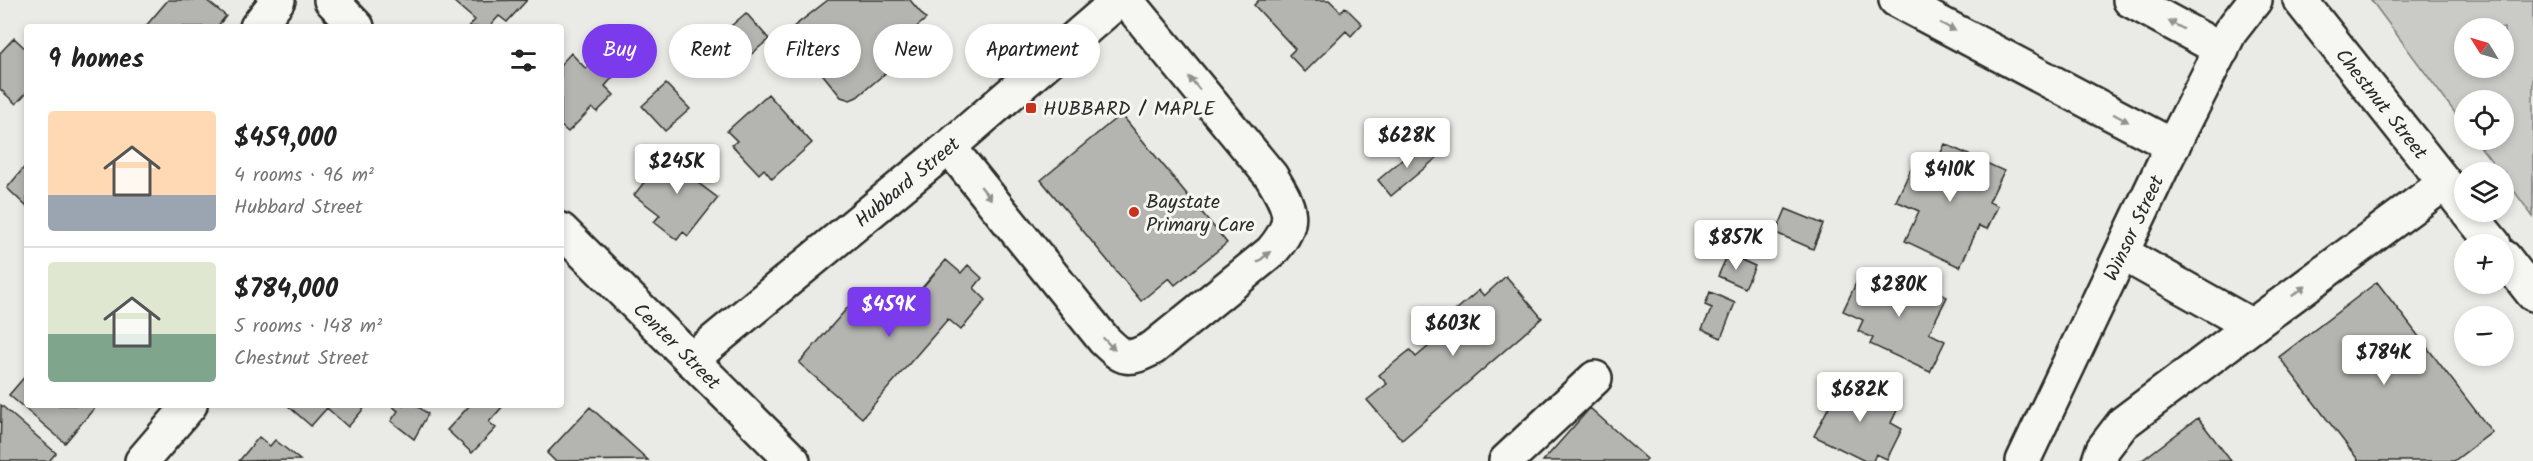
<!DOCTYPE html>
<meta charset="utf-8">
<style>
body{margin:0;font-family:Kalam,sans-serif;background:#f6f6f6;color:#222;height:100vh;display:flex;flex-direction:column;font-size:22px;white-space:nowrap}
*{box-sizing:border-box;margin:0}
p{font-size:20px;color:#767676}
.icon{flex:none;width:33px;height:33px;fill:none;stroke:currentColor;stroke-width:2;stroke-linecap:round;stroke-linejoin:round}
.map{position:relative;flex:1;overflow:hidden}
.sheet{position:absolute;left:24px;top:24px;width:540px;height:384px;display:flex;flex-direction:column;background:#fff;border-radius:6px;box-shadow:0 3px 9px #0003}
.sheet>*{flex:none}
.banner{position:absolute;left:582px;top:24px;width:570px;height:54px;display:flex;gap:12px}
.needle{width:39px;rotate:307deg}
.controls{position:absolute;left:2454px;top:18px;display:grid;gap:12px}
.controls a{display:grid;place-items:center;width:60px;height:60px;border-radius:50%;background:#fff;box-shadow:0 3px 9px #0003;font-size:30px}
.price{position:absolute;translate:-50% -51px;padding:0 14px;border-radius:6px;background:#fff;color:#222;font-size:20px;line-height:39px;filter:drop-shadow(0 2px 3px #0008)}
.price::after{content:'';position:absolute;left:50%;top:36px;width:18px;height:14px;margin-left:-9px;background:inherit;clip-path:polygon(0 0,100% 0,50% 100%)}
.price.selected{background:#7c3aed;color:#fff}
ul{padding:0;list-style:none}
li{display:flex;align-items:center;gap:18px;height:150px;padding:0 24px}
li+li{border-top:2px solid #e0e0e0}
li span{display:grid;place-items:center;flex:none;width:168px;height:120px;border-radius:6px;color:#555}
li>.icon{margin-inline-start:auto}
span .icon{width:72px;height:72px;fill:#fffc;stroke-width:1}
li b{font-size:26px}
h2{display:flex;justify-content:space-between;align-items:center;height:72px;padding:0 24px;font-size:26px}
.pill{padding:0 21px;border-radius:27px;background:#fff;box-shadow:0 3px 9px #0003;font-size:21px;line-height:54px}
.pill.selected{background:#7c3aed;color:#fff}
.map>svg:first-child{display:block}
.green{fill:#cacac7;stroke:#7a7a79;stroke-width:1.5;fill-rule:evenodd}
.building{fill:#b4b4b1;stroke:#2b2b2b;stroke-width:1.5}
.lines{fill:none;stroke-linecap:round;stroke-linejoin:round}
.minor-casing{stroke:#2b2b2b;stroke-width:38}
.major-casing{stroke:#2b2b2b;stroke-width:38}
.minor{stroke:#f6f6f2;stroke-width:33}
.major{stroke:#f6f6f2;stroke-width:33}
.oneway{fill:#90908e}
.poi-dot{fill:#c8321e;stroke:#f6f6f2;stroke-width:2}
.labels{text-anchor:middle;stroke-width:6;stroke-linejoin:round;paint-order:stroke}
.street-label{font-size:20px;fill:#2b2b2b;stroke:#f6f6f2}
.poi-label{font-size:20px;fill:#2b2b2b;stroke:#f6f6f2;text-anchor:start}
</style>
<div class="map">
<svg width="2533" height="461" viewBox="0 0 2533 461">
<rect width="100%" height="100%" fill="#eaeae6"/>
<filter id="ink" filterUnits="userSpaceOnUse"><feTurbulence type="fractalNoise" baseFrequency=".0167" numOctaves="2"/><feDisplacementMap in="SourceGraphic" scale="12" xChannelSelector="R" yChannelSelector="G"/><feConvolveMatrix kernelMatrix="1 2 1 2 8 2 1 2 1" color-interpolation-filters="sRGB"/></filter>
<g filter="url(#ink)">
<!-- green -->
<path class="green" d="M 2371,0 L 2533,0 L 2533,217 L 2504,177 L 2504,172 L 2500,172 L 2475,140 L 2504,140 L 2504,100 L 2464,100 L 2464,125 ZM 2464,28 L 2504,28 L 2504,68 L 2464,68 Z"/>
<!-- building -->
<path class="building" d="M 168,0 L 206,0 L 226,16 L 217,27 L 145,27 Z
M 527,0 L 507,22 L 499,16 L 489,27 L 468,27 L 475,20 L 453,1 Z
M 828,0 L 910,0 L 926,19 L 879,59 L 889,70 L 857,97 L 850,100 L 841,97 L 811,60 L 815,57 L 792,28 Z
M 1259,0 L 1329,0 L 1341,12 L 1345,7 L 1362,24 L 1351,36 L 1346,31 L 1305,72 L 1289,55 L 1295,49 L 1254,5 Z
M 746,13 L 769,39 L 733,70 L 710,44 Z
M 14,38 L 27,50 L 27,92 L 16,104 L 0,89 L 0,53 Z
M 604,50 L 622,67 L 605,86 L 614,95 L 597,112 L 592,108 L 568,132 L 561,126 L 561,64 L 571,53 L 586,69 Z
M 666,84 L 690,109 L 665,131 L 642,106 Z
M 768,94 L 812,143 L 772,179 L 764,169 L 759,174 L 732,145 L 737,141 L 727,131 Z
M 1121,114 L 1227,243 L 1175,285 L 1169,278 L 1141,301 L 1041,180 Z
M 1945,144 L 2004,171 L 1989,202 L 1998,206 L 1987,229 L 1979,226 L 1960,267 L 1905,241 L 1919,211 L 1896,201 L 1913,165 L 1931,174 Z
M 1430,145 L 1439,156 L 1391,196 L 1378,180 L 1416,148 L 1420,153 Z
M 678,148 L 702,167 L 693,179 L 718,198 L 688,236 L 683,232 L 677,240 L 654,222 L 660,215 L 634,195 L 653,171 L 657,174 Z
M 27,164 L 27,207 L 7,188 Z
M 1786,209 L 1823,224 L 1813,249 L 1776,233 Z
M 1728,254 L 1755,266 L 1745,288 L 1718,276 Z
M 946,260 L 961,273 L 968,265 L 982,278 L 974,288 L 986,300 L 961,330 L 948,319 L 862,418 L 799,363 L 857,297 L 890,325 Z
M 1891,270 L 1947,297 L 1929,333 L 1945,341 L 1930,372 L 1870,344 L 1873,338 L 1858,331 L 1863,320 L 1843,311 L 1858,279 L 1881,290 Z
M 1506,276 L 1542,318 L 1402,440 L 1367,400 L 1387,384 L 1379,375 L 1410,350 L 1416,357 L 1455,324 L 1448,317 L 1479,290 L 1484,296 Z
M 2377,282 L 2492,432 L 2454,461 L 2359,461 L 2279,357 Z
M 1710,292 L 1735,303 L 1721,338 L 1702,329 L 1712,308 L 1705,305 Z
M 27,374 L 27,405 L 97,405 L 65,443 L 9,395 Z
M 1843,379 L 1899,406 L 1891,423 L 1902,429 L 1887,459 L 1876,454 L 1873,461 L 1865,461 L 1814,436 Z
M 1,405 L 56,453 L 49,461 L 0,461 Z
M 287,405 L 367,405 L 348,427 L 327,408 L 311,426 Z
M 391,405 L 416,405 L 428,414 L 414,439 L 391,421 L 398,411 Z
M 470,405 L 504,405 L 489,422 L 496,428 L 472,453 L 447,430 Z
M 590,407 L 648,460 L 555,461 L 547,453 Z
M 1590,408 L 1647,459 L 1645,461 L 1543,461 Z
M 2198,418 L 2231,461 L 2141,461 Z
M 259,437 L 270,446 L 275,440 L 300,460 L 239,461 Z"/>
<g class="lines">
<defs>
<g id="minor">
<path d="M 1896,0 L 2173,146"/>
<path d="M 2130,0 L 2222,50"/>
<path id="s1" d="M 2300,0 L 2464,207"/>
<path d="M 257,27 L 278,0"/>
<path d="M 949,147 L 1104,340 C 1125,360 1127,361 1153,348 L 1271,252 C 1298,221 1291,209 1271,176 L 1126,0"/>
<path d="M 2468,212 L 2494,244"/>
<path d="M 2504,257 L 2533,294"/>
<path d="M 2252,326 L 2445,183"/>
<path id="s2" d="M 691,360 L 949,147 L 1119,0"/>
<path d="M 142,461 L 190,405"/>
<path d="M 1506,461 L 1595,378"/>
<path id="s3" d="M 2023,461 L 2165,161 L 2230,32 L 2255,0"/>
<path d="M 2099,461 L 2103,449 L 2123,423 L 2252,326 L 2122,253"/>
</g>
<g id="major">
<path d="M 331,0 L 357,27"/>
<path id="s4" d="M 561,230 L 793,461"/>
</g>
</defs>
<!-- minor casing -->
<use href="#minor" class="minor-casing"/>
<!-- major casing -->
<use href="#major" class="major-casing"/>
<!-- minor -->
<use href="#minor" class="minor"/>
<!-- major -->
<use href="#major" class="major"/>
</g>
<!-- one-way arrows -->
<defs><path id="oneway-solid" d="M-6-.8H1V-3.2L6.5 0L1 3.2V.8H-6Z" transform="scale(1.5)"/></defs>
<g class="oneway">
<use href="#oneway-solid" transform="translate(2176 25) rotate(-152)"/>
<use href="#oneway-solid" transform="translate(1948 27) rotate(28)"/>
<use href="#oneway-solid" transform="translate(1194 83) rotate(-130)"/>
<use href="#oneway-solid" transform="translate(2121 118) rotate(28)"/>
<use href="#oneway-solid" transform="translate(986 193) rotate(51)"/>
<use href="#oneway-solid" transform="translate(1264 257) rotate(-40)"/>
<use href="#oneway-solid" transform="translate(2299 291) rotate(-36)"/>
<use href="#oneway-solid" transform="translate(1109 344) rotate(46)"/>
</g>
</g>
<!-- markers -->
<g class="poi-dot">
<rect x="1025" y="102" width="12" height="12" rx="3"/>
<circle cx="1134" cy="212" r="6"/>
</g>
<g class="labels">
<!-- street labels -->
<g class="street-label">
<text dy="7" stroke="none"><textPath href="#s1" startOffset="132">Chestnut Street</textPath></text>
<text dy="7" stroke="none"><textPath href="#s2" startOffset="280">Hubbard Street</textPath></text>
<text dy="7" stroke="none"><textPath href="#s3" startOffset="258">Winsor Street</textPath></text>
<text dy="7" stroke="none"><textPath href="#s4" startOffset="164">Center Street</textPath></text>
</g>
<!-- poi labels -->
<g class="poi-label">
<text x="1043" y="115">HUBBARD / MAPLE</text>
<text x="1146" y="208">Baystate<tspan x="1146" dy="23">Primary Care</tspan></text>
</g>
</g>
</svg>
<div class="controls">
<a><svg class="needle" viewBox="-14 -14 28 28"><path d="M0-13l5 13h-10z" fill="#e53935"/><path d="M0 13l5-13h-10z" fill="#767676"/></svg></a>
<a><svg class="icon" aria-label="locate" viewBox="0 0 24 24"><circle cx="12" cy="12" r="6"/><path d="M12 2v4M12 18v4M2 12h4M18 12h4"/></svg></a>
<a><svg class="icon" aria-label="layers" viewBox="0 0 24 24"><path d="M12 4l9 5-9 5-9-5zM3 14l9 5 9-5"/></svg></a>
<a>+</a>
<a>−</a>
</div>
<b class="price" style="left:1407px;top:169px">$628K</b>
<b class="price" style="left:677px;top:195px">$245K</b>
<b class="price" style="left:1950px;top:203px">$410K</b>
<b class="price" style="left:1736px;top:271px">$857K</b>
<b class="price" style="left:1899px;top:318px">$280K</b>
<b class="price selected" style="left:889px;top:338px">$459K</b>
<b class="price" style="left:1453px;top:357px">$603K</b>
<b class="price" style="left:2384px;top:386px">$784K</b>
<b class="price" style="left:1860px;top:423px">$682K</b>
<div class="banner">
<a class="pill selected">Buy</a>
<a class="pill">Rent</a>
<a class="pill">Filters</a>
<a class="pill">New</a>
<a class="pill">Apartment</a>
</div>
<section class="sheet">
<h2>9 homes<svg class="icon" aria-label="filters" viewBox="0 0 24 24"><path d="M4 7h16M4 17h16"/><circle cx="9" cy="7" r="2"/><circle cx="15" cy="17" r="2"/></svg></h2>
<ul>
<li><span style="background:linear-gradient(#ffd9b3 70%,#9aa5b1 0)"><svg class="icon" aria-label="home" viewBox="0 0 24 24"><path d="M3 11l9-7 9 7M6 9v11h12V9"/></svg></span><div><b>$459,000</b><p>4 rooms · 96 m²</p><p>Hubbard Street</p></div></li>
<li><span style="background:linear-gradient(#dfe7d0 60%,#7fa58c 0)"><svg class="icon" aria-label="home" viewBox="0 0 24 24"><path d="M3 11l9-7 9 7M6 9v11h12V9"/></svg></span><div><b>$784,000</b><p>5 rooms · 148 m²</p><p>Chestnut Street</p></div></li>
</ul>
</section>
</div>
